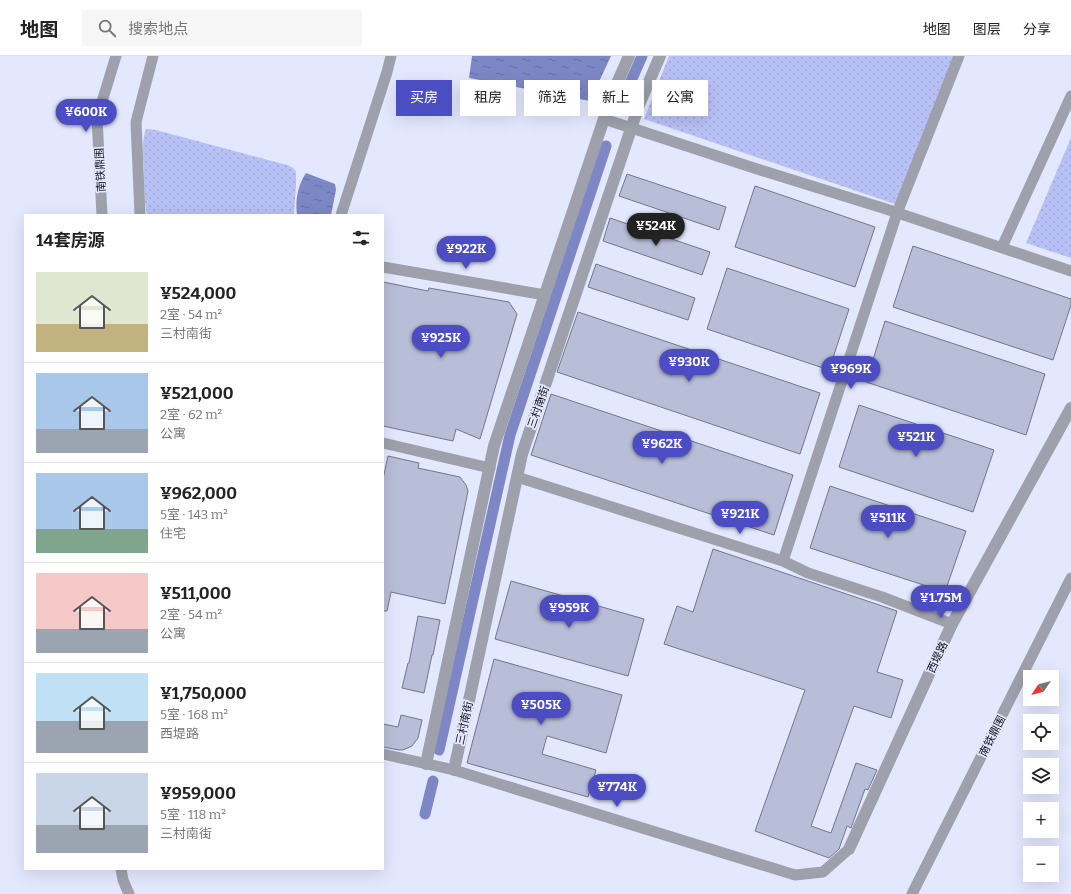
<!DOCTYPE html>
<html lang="zh">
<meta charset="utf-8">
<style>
body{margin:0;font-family:Bitter,"Noto Sans SC",serif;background:#f6f6f6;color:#222;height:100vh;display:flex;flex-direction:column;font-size:15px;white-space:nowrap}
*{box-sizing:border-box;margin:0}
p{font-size:13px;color:#767676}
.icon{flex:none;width:22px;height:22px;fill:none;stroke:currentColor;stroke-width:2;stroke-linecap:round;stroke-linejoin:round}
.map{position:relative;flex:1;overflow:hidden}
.panel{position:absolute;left:24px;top:158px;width:360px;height:656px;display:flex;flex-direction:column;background:#fff;border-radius:0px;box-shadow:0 4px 16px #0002}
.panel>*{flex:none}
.top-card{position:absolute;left:396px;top:24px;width:380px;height:36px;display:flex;gap:8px}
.needle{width:26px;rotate:235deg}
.tools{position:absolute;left:1023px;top:614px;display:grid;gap:8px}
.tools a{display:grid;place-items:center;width:36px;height:36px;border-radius:0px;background:#fff;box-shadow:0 4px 16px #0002;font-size:20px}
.price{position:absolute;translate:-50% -34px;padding:0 9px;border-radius:14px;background:#4c4dc3;color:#fff;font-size:13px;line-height:26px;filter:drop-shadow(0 1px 2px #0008)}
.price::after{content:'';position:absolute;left:50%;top:24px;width:12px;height:9px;margin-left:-6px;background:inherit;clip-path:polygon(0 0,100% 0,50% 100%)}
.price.current{background:#222;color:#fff}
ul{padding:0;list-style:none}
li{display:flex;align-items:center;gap:12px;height:100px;padding:0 12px}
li+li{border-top:1px solid #e0e0e0}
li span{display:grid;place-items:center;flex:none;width:112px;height:80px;border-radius:0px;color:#555}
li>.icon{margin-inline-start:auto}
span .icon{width:48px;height:48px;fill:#fffc;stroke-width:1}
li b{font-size:17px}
h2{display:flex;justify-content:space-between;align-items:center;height:48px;padding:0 12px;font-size:17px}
.tag{padding:0 14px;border-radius:0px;background:#fff;box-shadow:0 4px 16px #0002;font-size:14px;line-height:36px}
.tag.current{background:#4c4dc3;color:#fff}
header{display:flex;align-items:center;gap:24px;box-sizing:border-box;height:56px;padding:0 20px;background:#fff;border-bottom:1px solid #e0e0e0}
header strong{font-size:19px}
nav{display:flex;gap:22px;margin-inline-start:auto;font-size:14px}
.search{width:280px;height:36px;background:#f6f6f6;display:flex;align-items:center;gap:10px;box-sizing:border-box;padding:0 14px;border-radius:0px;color:#767676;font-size:15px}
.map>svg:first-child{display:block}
.grass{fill:url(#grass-dots)}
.water{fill:url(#water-ripples)}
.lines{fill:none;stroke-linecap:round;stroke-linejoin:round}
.canal{stroke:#7e87c5;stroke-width:11}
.building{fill:#b9bed8;stroke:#71768e}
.minor{stroke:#9ea0ac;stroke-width:11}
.tertiary{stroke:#9ea0ac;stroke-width:12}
.labels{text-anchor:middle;stroke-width:3.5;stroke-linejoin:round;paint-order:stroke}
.street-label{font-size:11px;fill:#0f1019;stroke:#e4e8fe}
</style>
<header>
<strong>地图</strong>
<div class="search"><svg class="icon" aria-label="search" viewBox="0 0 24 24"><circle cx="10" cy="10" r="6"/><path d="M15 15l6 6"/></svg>搜索地点</div>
<nav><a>地图</a><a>图层</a><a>分享</a></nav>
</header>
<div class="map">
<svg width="1071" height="838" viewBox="0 0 1071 838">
<defs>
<pattern id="grass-dots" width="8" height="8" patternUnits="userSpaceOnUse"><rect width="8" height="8" fill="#b8c1f5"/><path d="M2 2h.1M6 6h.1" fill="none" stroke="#9da5d1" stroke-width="1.8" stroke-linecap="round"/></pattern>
<pattern id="water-ripples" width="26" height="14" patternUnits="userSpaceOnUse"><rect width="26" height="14" fill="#7e87c5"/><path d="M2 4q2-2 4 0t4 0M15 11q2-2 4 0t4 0" fill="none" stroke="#666d9f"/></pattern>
</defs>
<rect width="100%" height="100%" fill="#e4e8fe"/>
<!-- grass -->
<path class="grass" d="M 669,0 L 954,0 L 895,148 L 644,63 Z
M 146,73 L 156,74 L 287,109 C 289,110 293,111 295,114 C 298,119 294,150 294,158 L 295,159 L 147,159 C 144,144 144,129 144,114 C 143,100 141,86 146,73 Z
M 1071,82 L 1071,202 L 1026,187 Z"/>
<!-- water -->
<path class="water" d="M 472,0 L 611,0 L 590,45 L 469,22 Z
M 306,117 L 335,128 L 336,134 L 331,159 L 300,159 L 297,158 C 295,144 298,129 306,117 Z"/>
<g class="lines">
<!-- canal -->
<path class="canal" d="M 624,41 L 642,0
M 439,694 L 510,379 L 606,90
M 425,758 L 433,725"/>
</g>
<!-- building -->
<path class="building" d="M 627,118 L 726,151 L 719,174 L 619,140 Z
M 755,130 L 875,171 L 855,231 L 735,191 Z
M 610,162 L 710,196 L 702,219 L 603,185 Z
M 913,190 L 1071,243 L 1071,249 L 1053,304 L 893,251 Z
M 596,208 L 695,242 L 688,264 L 588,231 Z
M 727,212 L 849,253 L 829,314 L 707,273 Z
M 383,226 L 428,235 L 429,232 L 509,246 L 517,258 L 480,383 L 456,373 L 453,385 L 383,370 Z
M 578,256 L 820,337 L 800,398 L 557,316 Z
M 885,265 L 1045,318 L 1026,379 L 866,326 Z
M 551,338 L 793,419 L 774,479 L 531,399 Z
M 859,349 L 994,394 L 973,456 L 839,411 Z
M 388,400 L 419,407 L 418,412 L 460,421 L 466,429 L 468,435 L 445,548 L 391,536 L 387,555 L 383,555 L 383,423 Z
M 830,430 L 966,475 L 945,536 L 810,492 Z
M 713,493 L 897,555 L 877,616 L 903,624 L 891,662 L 854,650 L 811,770 L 831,777 L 856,707 L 877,714 L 868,734 L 865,733 L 851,772 L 847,770 L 839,793 L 829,802 L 755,775 L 805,634 L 664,588 L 677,550 L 693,556 Z
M 511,525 L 644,563 L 628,620 L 495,583 Z
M 418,560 L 440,564 L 433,599 L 432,599 L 424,637 L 402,632 L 408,607 L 409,607 Z
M 494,603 L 622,639 L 606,697 L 547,680 L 542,698 L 596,714 L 588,741 L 467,707 Z
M 401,659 L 422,664 L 418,682 L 412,690 L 403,694 L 399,694 L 383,691 L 383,668 L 398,671 Z"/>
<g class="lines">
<!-- minor -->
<path class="minor" d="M 604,63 L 757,113 L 886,153 L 1071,215
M 102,159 L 97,62 L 116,0
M 140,159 L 136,66 L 153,0
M 341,159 L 387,16 L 391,0
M 1002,191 L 1071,40
M 383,211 L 545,239
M 383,387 L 490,412
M 517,421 L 783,505 L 808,517 L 882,541 L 952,568
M 783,505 L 897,157 L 959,0
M 383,698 L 454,714 L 795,819 L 823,816 L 849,793
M 121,813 L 123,824 L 129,838
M 912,838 L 1071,522"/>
<!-- tertiary -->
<path class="tertiary" d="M 426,708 L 494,390 L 612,39 L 629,0
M 454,714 L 522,398 L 639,49 L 660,0
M 849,793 L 952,568 L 1071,352"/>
</g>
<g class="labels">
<!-- street labels -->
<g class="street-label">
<text transform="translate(100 114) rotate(-93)" y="4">南铁鼎围</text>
<text transform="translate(538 351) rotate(-71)" y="4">三村南街</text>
<text transform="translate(937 601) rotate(-65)" y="4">西堤路</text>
<text transform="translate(464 667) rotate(-78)" y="4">三村南街</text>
<text transform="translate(992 680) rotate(-63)" y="4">南铁鼎围</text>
</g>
</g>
</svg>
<div class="tools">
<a><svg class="needle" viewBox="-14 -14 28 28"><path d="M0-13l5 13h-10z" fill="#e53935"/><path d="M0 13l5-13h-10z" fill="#767676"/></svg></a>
<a><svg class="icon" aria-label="locate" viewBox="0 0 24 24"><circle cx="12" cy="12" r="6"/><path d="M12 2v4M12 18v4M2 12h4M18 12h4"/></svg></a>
<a><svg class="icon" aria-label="layers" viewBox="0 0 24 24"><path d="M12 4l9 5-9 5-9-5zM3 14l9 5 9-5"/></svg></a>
<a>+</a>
<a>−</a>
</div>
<b class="price" style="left:86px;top:77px">¥600K</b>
<b class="price current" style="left:656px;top:191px">¥524K</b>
<b class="price" style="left:466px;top:214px">¥922K</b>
<b class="price" style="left:441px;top:303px">¥925K</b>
<b class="price" style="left:689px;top:327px">¥930K</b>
<b class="price" style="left:851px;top:334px">¥969K</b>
<b class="price" style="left:916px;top:402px">¥521K</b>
<b class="price" style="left:662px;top:409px">¥962K</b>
<b class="price" style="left:740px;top:479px">¥921K</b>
<b class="price" style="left:888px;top:483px">¥511K</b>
<b class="price" style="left:941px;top:563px">¥1.75M</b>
<b class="price" style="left:569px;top:573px">¥959K</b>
<b class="price" style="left:541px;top:670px">¥505K</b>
<b class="price" style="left:617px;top:752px">¥774K</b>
<div class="top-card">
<a class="tag current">买房</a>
<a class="tag">租房</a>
<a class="tag">筛选</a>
<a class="tag">新上</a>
<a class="tag">公寓</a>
</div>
<section class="panel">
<h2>14套房源<svg class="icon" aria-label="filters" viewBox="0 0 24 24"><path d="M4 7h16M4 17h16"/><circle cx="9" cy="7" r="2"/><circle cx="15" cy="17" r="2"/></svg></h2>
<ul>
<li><span style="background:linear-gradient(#dfe7d0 65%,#c2b280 0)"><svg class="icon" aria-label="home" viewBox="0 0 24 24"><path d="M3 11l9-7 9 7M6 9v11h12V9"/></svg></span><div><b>¥524,000</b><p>2室 · 54 m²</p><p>三村南街</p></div></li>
<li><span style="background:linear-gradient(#a9c7e8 70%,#9aa5b1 0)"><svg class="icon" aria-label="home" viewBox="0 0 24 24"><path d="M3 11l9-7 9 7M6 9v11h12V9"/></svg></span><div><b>¥521,000</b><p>2室 · 62 m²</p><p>公寓</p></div></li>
<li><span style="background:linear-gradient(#a9c7e8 70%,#7fa58c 0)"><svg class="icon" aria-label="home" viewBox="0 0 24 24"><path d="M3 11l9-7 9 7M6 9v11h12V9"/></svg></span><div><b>¥962,000</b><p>5室 · 143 m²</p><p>住宅</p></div></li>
<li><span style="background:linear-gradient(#f6c9c9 70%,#9aa5b1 0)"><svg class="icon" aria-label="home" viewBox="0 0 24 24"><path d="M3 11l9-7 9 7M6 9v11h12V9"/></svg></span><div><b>¥511,000</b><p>2室 · 54 m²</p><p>公寓</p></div></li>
<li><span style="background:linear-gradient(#bfe0f5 60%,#9aa5b1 0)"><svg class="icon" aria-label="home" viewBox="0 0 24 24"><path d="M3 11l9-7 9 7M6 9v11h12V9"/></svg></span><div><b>¥1,750,000</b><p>5室 · 168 m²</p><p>西堤路</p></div></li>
<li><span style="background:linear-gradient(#c9d6e8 65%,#9aa5b1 0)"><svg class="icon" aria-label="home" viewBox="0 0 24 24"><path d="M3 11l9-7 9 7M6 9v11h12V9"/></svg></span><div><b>¥959,000</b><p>5室 · 118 m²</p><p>三村南街</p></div></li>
</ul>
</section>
</div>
